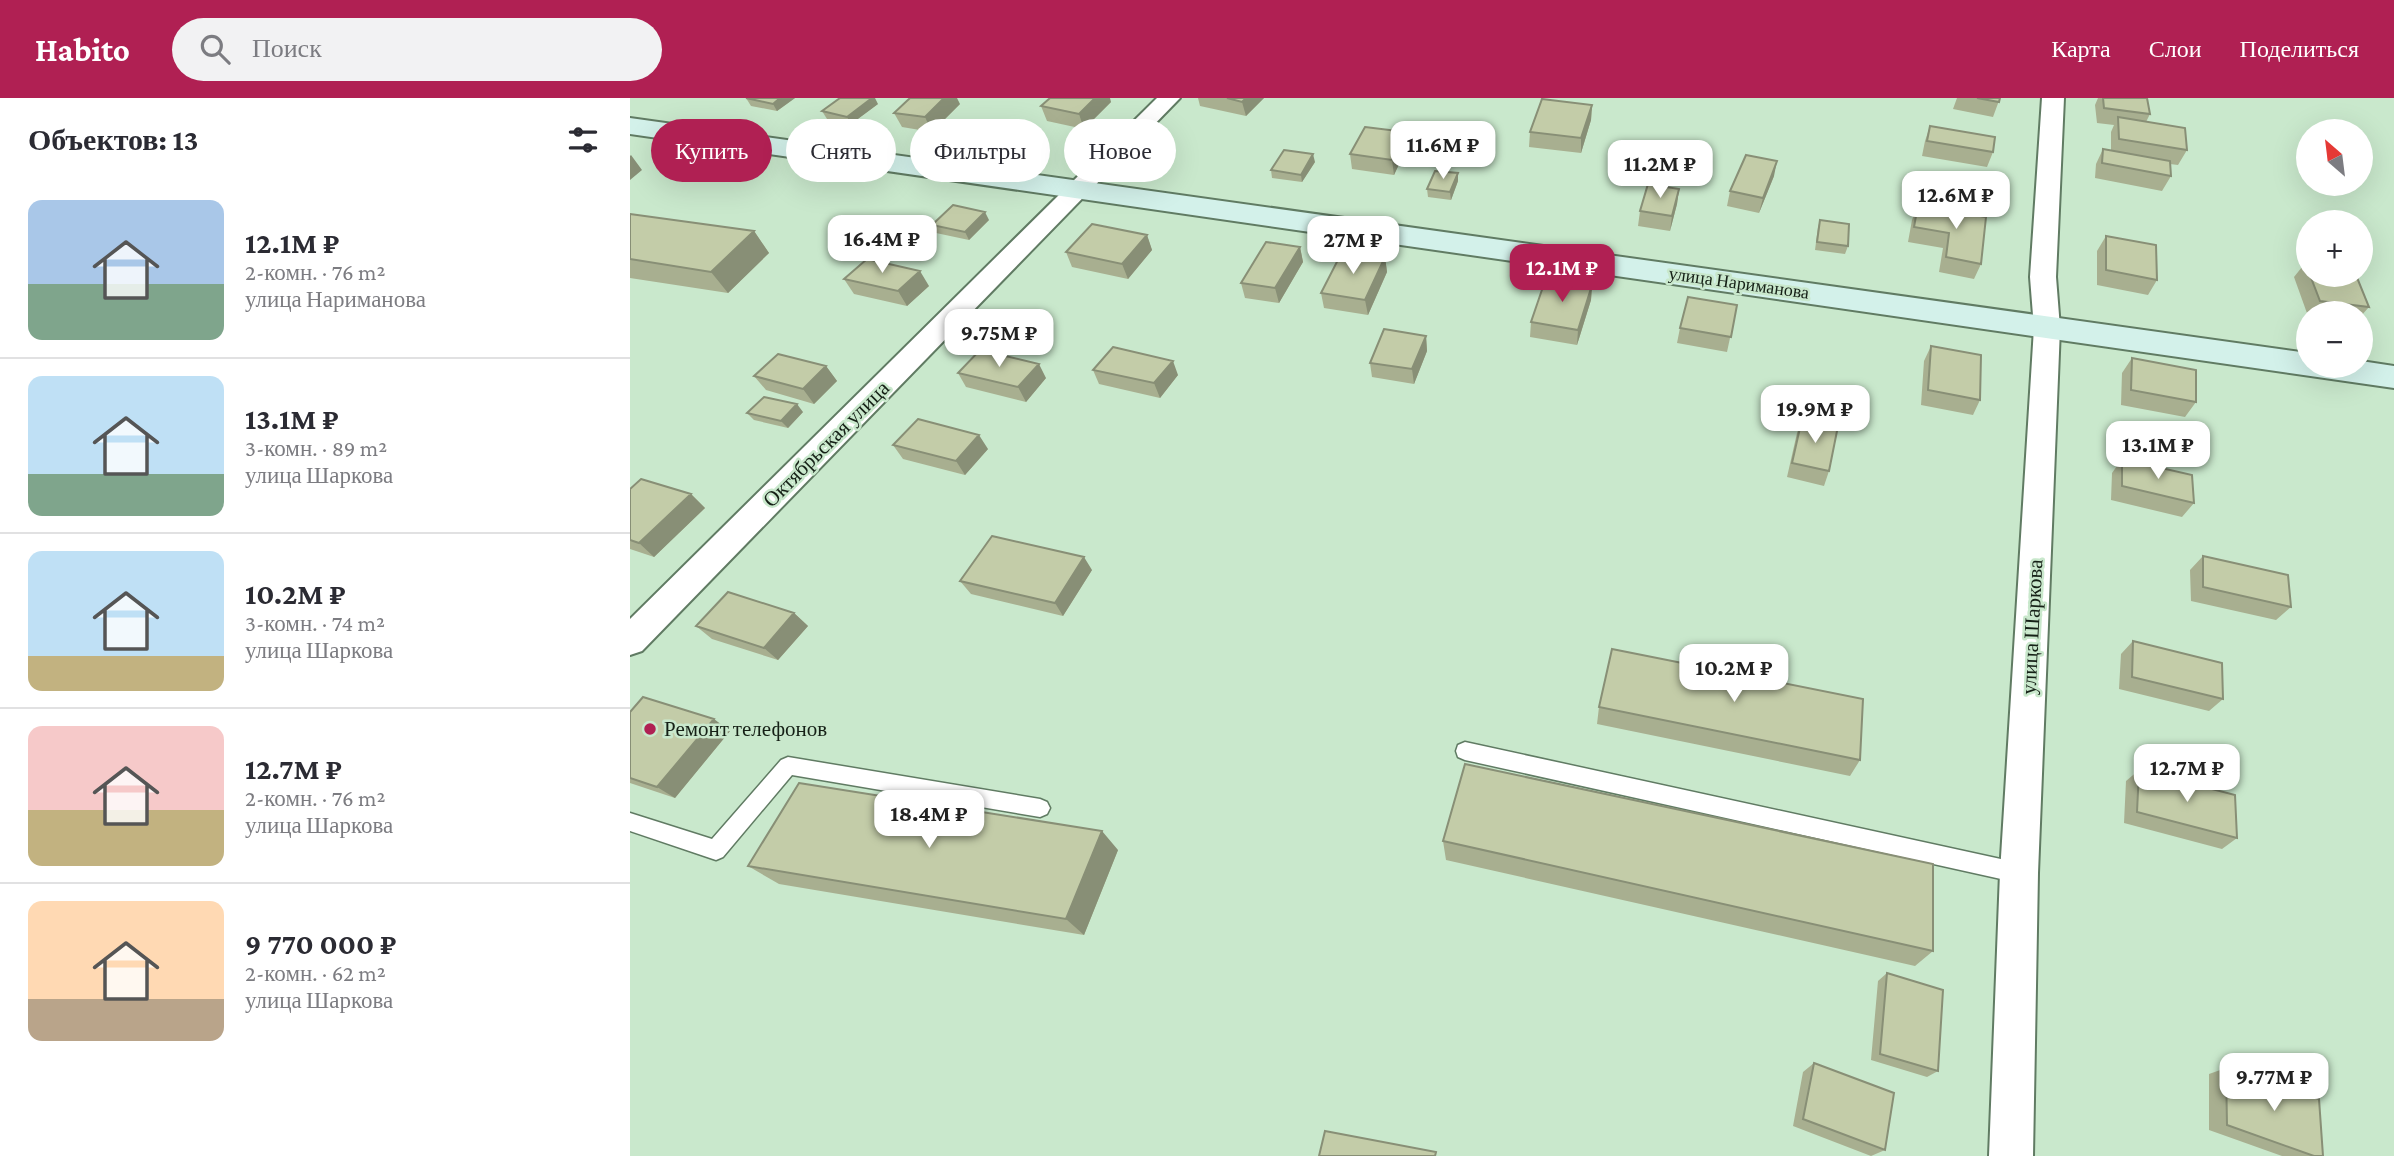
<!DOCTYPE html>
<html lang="ru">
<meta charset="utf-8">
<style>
body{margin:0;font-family:"Crimson Pro",serif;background:#f2f2f3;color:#2b2b33;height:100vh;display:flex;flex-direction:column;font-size:26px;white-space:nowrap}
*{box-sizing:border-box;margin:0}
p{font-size:23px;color:#7c7c81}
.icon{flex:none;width:38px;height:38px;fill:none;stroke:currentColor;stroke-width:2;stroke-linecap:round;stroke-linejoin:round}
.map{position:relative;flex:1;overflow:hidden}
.sheet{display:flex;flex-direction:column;background:#fff;width:630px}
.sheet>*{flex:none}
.guide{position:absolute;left:21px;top:21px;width:665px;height:63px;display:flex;gap:14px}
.needle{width:46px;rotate:332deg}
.fabs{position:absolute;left:1666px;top:21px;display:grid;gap:14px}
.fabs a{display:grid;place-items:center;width:77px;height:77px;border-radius:50%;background:#fff;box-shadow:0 7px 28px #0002;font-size:35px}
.price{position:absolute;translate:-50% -60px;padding:0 16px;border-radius:14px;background:#fff;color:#222;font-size:23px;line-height:46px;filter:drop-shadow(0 2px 4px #0008)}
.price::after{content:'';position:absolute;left:50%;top:42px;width:21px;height:16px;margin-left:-10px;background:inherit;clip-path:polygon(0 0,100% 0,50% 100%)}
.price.active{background:#b02053;color:#fff}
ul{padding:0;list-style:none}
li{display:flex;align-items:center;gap:21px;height:175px;padding:0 28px}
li+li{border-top:2px solid #e1e1e2}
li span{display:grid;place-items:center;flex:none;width:196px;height:140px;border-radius:14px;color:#555}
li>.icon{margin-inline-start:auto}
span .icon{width:84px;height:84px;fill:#fffc;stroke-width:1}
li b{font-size:30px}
h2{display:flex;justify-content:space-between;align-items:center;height:84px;padding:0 28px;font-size:30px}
.tag{padding:0 24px;border-radius:32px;background:#fff;box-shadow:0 7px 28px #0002;font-size:24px;line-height:63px}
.tag.active{background:#b02053;color:#fff}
header{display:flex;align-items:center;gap:42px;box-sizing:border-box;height:98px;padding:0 35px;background:#b02053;color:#fff}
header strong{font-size:33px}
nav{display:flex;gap:38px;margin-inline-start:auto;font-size:24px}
.search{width:490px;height:63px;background:#f2f2f3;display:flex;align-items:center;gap:18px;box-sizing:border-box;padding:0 24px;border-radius:38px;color:#7c7c81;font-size:26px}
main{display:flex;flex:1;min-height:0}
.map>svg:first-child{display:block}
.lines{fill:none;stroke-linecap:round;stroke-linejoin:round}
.lane-casing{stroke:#607b63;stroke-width:3}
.street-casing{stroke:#607b63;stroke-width:4}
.secondary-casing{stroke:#607b63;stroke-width:4}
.lane{fill:#fff;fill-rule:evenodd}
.street{fill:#fff;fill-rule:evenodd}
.secondary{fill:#d3f1ea;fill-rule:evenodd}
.wall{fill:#a8af90}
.shaded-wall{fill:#888f76}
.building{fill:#c3cca8;stroke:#888f76;stroke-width:2}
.poi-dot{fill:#b02053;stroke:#c9e8cc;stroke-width:2.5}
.labels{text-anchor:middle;stroke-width:5;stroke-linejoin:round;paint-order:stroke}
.far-street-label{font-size:18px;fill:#152016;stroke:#c9e8cc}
.street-label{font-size:21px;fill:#152016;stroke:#c9e8cc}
.poi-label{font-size:21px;fill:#152016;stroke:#c9e8cc;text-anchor:start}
</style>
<header>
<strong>Habito</strong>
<div class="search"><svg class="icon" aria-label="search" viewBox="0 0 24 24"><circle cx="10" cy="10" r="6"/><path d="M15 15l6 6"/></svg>Поиск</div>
<nav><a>Карта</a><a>Слои</a><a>Поделиться</a></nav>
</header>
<main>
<section class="sheet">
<h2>Объектов: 13<svg class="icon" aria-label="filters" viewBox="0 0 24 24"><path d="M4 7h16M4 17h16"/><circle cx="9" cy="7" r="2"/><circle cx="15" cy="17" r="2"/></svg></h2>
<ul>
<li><span style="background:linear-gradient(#a9c7e8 60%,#7fa58c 0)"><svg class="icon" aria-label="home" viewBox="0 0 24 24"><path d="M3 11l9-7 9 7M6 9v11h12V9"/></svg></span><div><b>12.1M ₽</b><p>2-комн. · 76 m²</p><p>улица Нариманова</p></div></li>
<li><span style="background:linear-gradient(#bfe0f5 70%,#7fa58c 0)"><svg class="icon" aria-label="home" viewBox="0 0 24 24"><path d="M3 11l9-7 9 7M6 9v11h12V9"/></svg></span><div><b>13.1M ₽</b><p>3-комн. · 89 m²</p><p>улица Шаркова</p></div></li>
<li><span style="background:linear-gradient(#bfe0f5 75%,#c2b280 0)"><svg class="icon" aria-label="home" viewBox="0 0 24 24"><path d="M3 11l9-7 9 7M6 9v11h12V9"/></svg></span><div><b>10.2M ₽</b><p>3-комн. · 74 m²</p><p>улица Шаркова</p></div></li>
<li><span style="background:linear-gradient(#f6c9c9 60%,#c2b280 0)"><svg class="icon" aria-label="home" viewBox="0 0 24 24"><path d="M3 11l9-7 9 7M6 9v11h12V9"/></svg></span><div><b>12.7M ₽</b><p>2-комн. · 76 m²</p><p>улица Шаркова</p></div></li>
<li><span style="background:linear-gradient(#ffd9b3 70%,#b9a48a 0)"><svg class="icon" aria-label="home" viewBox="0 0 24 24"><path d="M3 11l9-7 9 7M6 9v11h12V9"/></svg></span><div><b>9 770 000 ₽</b><p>2-комн. · 62 m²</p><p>улица Шаркова</p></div></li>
</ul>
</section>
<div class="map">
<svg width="1764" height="1058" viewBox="0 0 1764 1058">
<rect width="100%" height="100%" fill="#c9e8cc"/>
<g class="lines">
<defs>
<path id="lane" d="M 835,644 L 1389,765 L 1396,768 L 1399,775 L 1396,782 L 1389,785 L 835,662 L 828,659 L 826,653 L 828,647 Z
M 158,659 L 410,701 L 417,704 L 420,710 L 417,716 L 410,719 L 162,677 L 93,759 L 86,762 L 0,733 L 0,715 L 82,741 L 151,662 Z"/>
<path id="street" d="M 527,0 L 550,0 L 12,553 L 0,557 L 0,521 Z
M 1412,0 L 1434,0 L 1426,179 L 1430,230 L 1408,775 L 1403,1058 L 1359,1058 L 1370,775 L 1404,230 L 1400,179 Z"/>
<path id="secondary" d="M 0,20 L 1678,255 L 1678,268 L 1731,268 L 1731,263 L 1764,268 L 1764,290 L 0,36 Z"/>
</defs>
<!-- lane casing -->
<use href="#lane" class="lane-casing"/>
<!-- street casing -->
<use href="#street" class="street-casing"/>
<!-- secondary casing -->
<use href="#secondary" class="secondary-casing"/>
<!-- lane -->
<use href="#lane" class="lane"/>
<!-- street -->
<use href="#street" class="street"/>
<!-- secondary -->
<use href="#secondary" class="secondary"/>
</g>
<!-- wall -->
<path class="wall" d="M 116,0 L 165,0 L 147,13 L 121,8 Z
M 568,0 L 634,0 L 616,18 L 570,8 Z
M 1327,0 L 1370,0 L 1363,19 L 1323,11 Z
M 1468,0 L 1517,0 L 1520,16 L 1516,24 L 1557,52 L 1548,67 L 1540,66 L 1541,78 L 1532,93 L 1465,80 L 1466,66 L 1473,51 L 1481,52 L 1481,34 L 1484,27 L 1467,25 L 1465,7 Z
M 481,4 L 454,31 L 417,23 L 411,8 Z
M 248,6 L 221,26 L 197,21 L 192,13 Z
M 330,6 L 302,34 L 272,29 L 264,15 Z
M 962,7 L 961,22 L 951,55 L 899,49 L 900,34 Z
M 1300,28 L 1363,54 L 1357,69 L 1292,58 L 1295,43 Z
M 776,34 L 777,49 L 764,77 L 722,71 L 720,56 Z
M 685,64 L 672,84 L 642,80 L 641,72 Z
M 828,75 L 828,83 L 821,102 L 798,99 L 797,91 Z
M 1144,78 L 1129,115 L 1097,108 L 1100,93 Z
M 1049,91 L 1047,106 L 1040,133 L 1008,128 L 1010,113 Z
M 1288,107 L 1351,166 L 1344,181 L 1309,174 L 1313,150 L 1278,144 L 1282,122 Z
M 0,116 L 124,133 L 139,155 L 98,195 L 0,180 Z
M 359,122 L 339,142 L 306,135 L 302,127 Z
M 1190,122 L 1218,148 L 1215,156 L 1185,152 L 1188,129 Z
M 517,137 L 522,152 L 498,181 L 442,169 L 436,154 Z
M 1476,138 L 1527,182 L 1518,197 L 1467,187 L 1467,153 Z
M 670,149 L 673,164 L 649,205 L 615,200 L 611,185 Z
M 755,159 L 757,174 L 738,217 L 694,210 L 691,195 Z
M 1676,164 L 1678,164 L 1678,177 L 1726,177 L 1739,209 L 1731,218 L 1731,215 L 1678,215 L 1678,218 L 1664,179 Z
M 214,181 L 299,188 L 277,208 L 224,196 Z
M 962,187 L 961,202 L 947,247 L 900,239 L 901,224 Z
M 1107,207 L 1097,254 L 1047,245 L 1050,230 Z
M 796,238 L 797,253 L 784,286 L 742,279 L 740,265 Z
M 1301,248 L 1350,302 L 1343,317 L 1291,307 L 1294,263 Z
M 1502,260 L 1566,304 L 1555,319 L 1491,307 L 1492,275 Z
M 196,268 L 207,283 L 184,306 L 136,292 L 124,278 Z
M 463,272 L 548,277 L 530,300 L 469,286 Z
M 328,275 L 416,280 L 396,304 L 336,289 Z
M 173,314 L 158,330 L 124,322 L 117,315 Z
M 1172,321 L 1199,373 L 1194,388 L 1157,379 L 1167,335 Z
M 263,347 L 358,351 L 335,377 L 273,361 Z
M 1492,361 L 1564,405 L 1552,419 L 1481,402 L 1482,375 Z
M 0,391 L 61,396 L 75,410 L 24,459 L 0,451 Z
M 1573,458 L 1661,509 L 1646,522 L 1561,503 L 1560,472 Z
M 462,472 L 433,518 L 341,496 L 330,483 Z
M 164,515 L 178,528 L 148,562 L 82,541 L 66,528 Z
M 1503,543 L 1593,601 L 1579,613 L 1489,591 L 1491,556 Z
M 969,609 L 1230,662 L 1220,678 L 967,626 Z
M 0,614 L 100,633 L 45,700 L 0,685 Z
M 1509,672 L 1607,740 L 1592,751 L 1494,725 L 1496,683 Z
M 813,743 L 1303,853 L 1285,868 L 816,762 Z
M 488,752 L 454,837 L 149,786 L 118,768 Z
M 1257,875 L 1308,973 L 1297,979 L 1241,962 L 1248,883 Z
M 1184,965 L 1255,1052 L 1241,1058 L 1163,1028 L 1173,974 Z
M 1596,970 L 1693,1058 L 1652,1058 L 1579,1032 L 1579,976 Z"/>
<!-- shaded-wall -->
<path class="shaded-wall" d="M 150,0 L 165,0 L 147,13 L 143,6 Z
M 242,0 L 245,0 L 248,6 L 221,26 L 217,19 Z
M 314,0 L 327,0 L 330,6 L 302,34 L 295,19 Z
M 465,0 L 480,0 L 481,4 L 454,31 L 449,16 Z
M 616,0 L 634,0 L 616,18 L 612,4 Z
M 962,7 L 961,22 L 951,55 L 951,40 Z
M 776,34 L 777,49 L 764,77 L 762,62 Z
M 683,56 L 685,64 L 672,84 L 671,77 Z
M 1,57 L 12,72 L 0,82 L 0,58 Z
M 1147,63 L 1144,78 L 1129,115 L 1133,100 Z
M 828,75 L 828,83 L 821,102 L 820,94 Z
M 1049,91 L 1047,106 L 1040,133 L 1042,118 Z
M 355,114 L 359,122 L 339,142 L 335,134 Z
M 124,133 L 139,155 L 98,195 L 81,174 Z
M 517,137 L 522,152 L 498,181 L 492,166 Z
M 670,149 L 673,164 L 649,205 L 645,190 Z
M 755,159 L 757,174 L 738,217 L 735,202 Z
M 290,173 L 299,188 L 277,208 L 268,193 Z
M 962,187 L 961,202 L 947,247 L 948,232 Z
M 796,238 L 797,253 L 784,286 L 782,271 Z
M 543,263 L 548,277 L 530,300 L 524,285 Z
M 409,266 L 416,280 L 396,304 L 388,289 Z
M 196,268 L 207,283 L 184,306 L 173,291 Z
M 167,306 L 173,314 L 158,330 L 151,323 Z
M 349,337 L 358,351 L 335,377 L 326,363 Z
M 61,396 L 75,410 L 24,459 L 9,445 Z
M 454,459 L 462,472 L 433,518 L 425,505 Z
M 164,515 L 178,528 L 148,562 L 134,550 Z
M 84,621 L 100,633 L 45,700 L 27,689 Z
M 472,733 L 488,752 L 454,837 L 436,821 Z"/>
<!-- building -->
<path class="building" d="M 116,0 L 150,0 L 143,6 Z
M 210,0 L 242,0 L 217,19 L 192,13 Z
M 280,0 L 314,0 L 295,19 L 264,15 Z
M 420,0 L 465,0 L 449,16 L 411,8 Z
M 597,0 L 616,0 L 612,4 Z
M 1347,0 L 1370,0 L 1369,4 Z
M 1473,0 L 1517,0 L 1520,16 L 1474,10 Z
M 912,1 L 962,7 L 951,40 L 900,34 Z
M 1488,19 L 1555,30 L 1557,52 L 1489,41 Z
M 1300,28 L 1365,39 L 1363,54 L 1297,43 Z
M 735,29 L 776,34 L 762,62 L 720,56 Z
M 1473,51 L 1540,63 L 1541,78 L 1472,65 Z
M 654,52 L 683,56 L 671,77 L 641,72 Z
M 1116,57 L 1147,63 L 1133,100 L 1100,93 Z
M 805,73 L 828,75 L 820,94 L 797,91 Z
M 1018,86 L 1049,91 L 1042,118 L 1010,113 Z
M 323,107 L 355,114 L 335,134 L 302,127 Z
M 1288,107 L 1356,119 L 1351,166 L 1316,159 L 1319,135 L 1284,129 Z
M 0,116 L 124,133 L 81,174 L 0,161 Z
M 1190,122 L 1219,126 L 1218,148 L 1187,144 Z
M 462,126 L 517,137 L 492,166 L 436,154 Z
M 1476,138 L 1526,147 L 1527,182 L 1476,172 Z
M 636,144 L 670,149 L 645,190 L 611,185 Z
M 712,154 L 755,159 L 735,202 L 691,195 Z
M 237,161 L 290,173 L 268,193 L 214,181 Z
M 1680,177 L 1726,177 L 1739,209 L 1690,203 Z
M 916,180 L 962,187 L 948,232 L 901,224 Z
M 1058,199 L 1107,207 L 1101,239 L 1050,230 Z
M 754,231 L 796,238 L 782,271 L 740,265 Z
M 1301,248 L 1351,257 L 1350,302 L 1298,292 Z
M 483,249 L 543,263 L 524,285 L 463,272 Z
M 350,252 L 409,266 L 388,289 L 328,275 Z
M 148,256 L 196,268 L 173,291 L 124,278 Z
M 1502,260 L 1566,272 L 1566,304 L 1501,292 Z
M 134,299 L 167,306 L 151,323 L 117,315 Z
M 288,321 L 349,337 L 326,363 L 263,347 Z
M 1172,321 L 1208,328 L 1199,373 L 1162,365 Z
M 1492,361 L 1562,377 L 1564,405 L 1492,388 Z
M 11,381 L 61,396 L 9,445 L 0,442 L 0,391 Z
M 362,438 L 454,459 L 425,505 L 330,483 Z
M 1573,458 L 1658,477 L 1661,509 L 1573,489 Z
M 98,494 L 164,515 L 134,550 L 66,528 Z
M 1503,543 L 1592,565 L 1593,601 L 1502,579 Z
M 982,551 L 1233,601 L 1230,662 L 969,609 Z
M 13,599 L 84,621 L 27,689 L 0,680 L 0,614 Z
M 835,666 L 1303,766 L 1303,853 L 813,743 Z
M 1509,672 L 1605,697 L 1607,740 L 1507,714 Z
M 169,685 L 472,733 L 436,821 L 118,768 Z
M 1257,875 L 1313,892 L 1308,973 L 1250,956 Z
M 1184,965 L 1264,995 L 1255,1052 L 1173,1021 Z
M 1596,970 L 1689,1001 L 1693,1058 L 1684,1058 L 1597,1027 Z
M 695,1033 L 806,1054 L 805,1058 L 689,1058 Z"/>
<!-- markers -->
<circle class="poi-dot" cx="20" cy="631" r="7"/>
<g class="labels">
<!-- far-street labels -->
<g class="far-street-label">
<text transform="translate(1109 185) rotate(8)" y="6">улица Нариманова</text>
</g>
<!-- street labels -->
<g class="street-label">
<text transform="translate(196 346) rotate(-45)" y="7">Октябрьская улица</text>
<text transform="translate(1402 529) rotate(-87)" y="7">улица Шаркова</text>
</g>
<!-- poi labels -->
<g class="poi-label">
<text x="34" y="638">Ремонт телефонов</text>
</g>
</g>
</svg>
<div class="fabs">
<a><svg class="needle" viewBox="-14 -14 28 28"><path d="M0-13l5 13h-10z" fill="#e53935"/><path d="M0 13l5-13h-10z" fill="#7c7c81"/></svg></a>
<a>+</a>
<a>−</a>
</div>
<b class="price" style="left:813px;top:83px">11.6M ₽</b>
<b class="price" style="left:1030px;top:102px">11.2M ₽</b>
<b class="price" style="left:1326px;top:133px">12.6M ₽</b>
<b class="price" style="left:252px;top:177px">16.4M ₽</b>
<b class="price" style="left:723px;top:178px">27M ₽</b>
<b class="price active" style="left:932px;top:206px">12.1M ₽</b>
<b class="price" style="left:369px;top:271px">9.75M ₽</b>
<b class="price" style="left:1185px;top:347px">19.9M ₽</b>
<b class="price" style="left:1528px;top:383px">13.1M ₽</b>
<b class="price" style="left:1104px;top:606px">10.2M ₽</b>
<b class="price" style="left:1557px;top:706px">12.7M ₽</b>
<b class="price" style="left:299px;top:752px">18.4M ₽</b>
<b class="price" style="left:1644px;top:1015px">9.77M ₽</b>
<div class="guide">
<a class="tag active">Купить</a>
<a class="tag">Снять</a>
<a class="tag">Фильтры</a>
<a class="tag">Новое</a>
</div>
</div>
</main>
